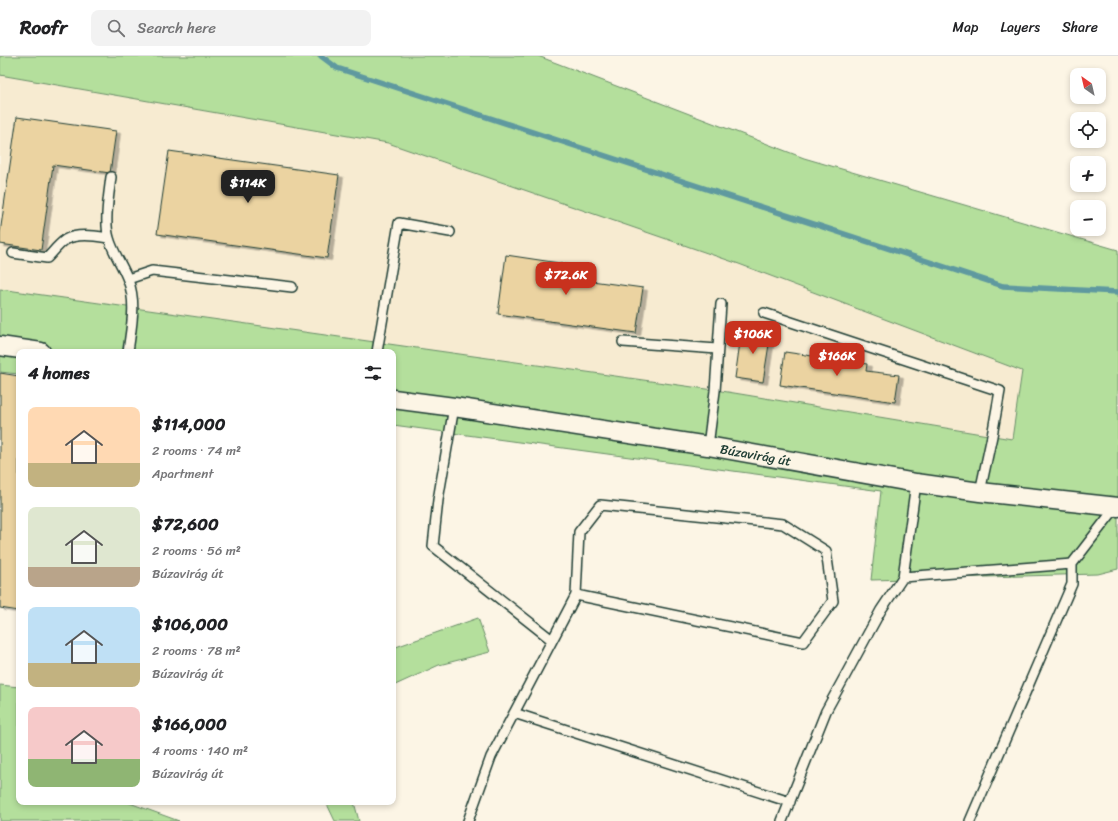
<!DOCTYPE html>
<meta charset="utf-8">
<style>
body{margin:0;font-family:Sriracha,sans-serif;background:#f2f2f2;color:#202124;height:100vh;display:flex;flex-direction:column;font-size:15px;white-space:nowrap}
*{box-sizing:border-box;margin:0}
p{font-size:13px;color:#757577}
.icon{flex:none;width:22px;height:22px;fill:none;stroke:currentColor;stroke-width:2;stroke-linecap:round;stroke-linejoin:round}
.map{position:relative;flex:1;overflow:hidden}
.sheet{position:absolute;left:16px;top:293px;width:380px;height:456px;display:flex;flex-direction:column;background:#fff;border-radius:8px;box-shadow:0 2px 6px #0003}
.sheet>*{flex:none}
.needle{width:26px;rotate:326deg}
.buttons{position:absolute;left:1070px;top:12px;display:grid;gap:8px}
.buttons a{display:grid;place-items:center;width:36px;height:36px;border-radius:8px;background:#fff;box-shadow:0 2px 6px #0003;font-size:20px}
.price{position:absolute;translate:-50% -34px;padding:0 9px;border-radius:8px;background:#c8321e;color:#fff;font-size:13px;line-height:26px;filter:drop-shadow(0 1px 2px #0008)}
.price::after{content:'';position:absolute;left:50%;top:24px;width:12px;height:9px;margin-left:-6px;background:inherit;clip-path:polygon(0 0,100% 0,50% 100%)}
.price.on{background:#222;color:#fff}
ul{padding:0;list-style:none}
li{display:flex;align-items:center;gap:12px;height:100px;padding:0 12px}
li span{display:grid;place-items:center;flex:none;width:112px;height:80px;border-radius:8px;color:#555}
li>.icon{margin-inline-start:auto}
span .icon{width:48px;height:48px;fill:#fffc;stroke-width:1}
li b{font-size:17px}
h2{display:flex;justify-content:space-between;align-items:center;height:48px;padding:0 12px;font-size:17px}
header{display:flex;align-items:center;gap:24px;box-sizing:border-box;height:56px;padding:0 20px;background:#fff;border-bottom:1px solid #e0e0e0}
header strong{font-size:19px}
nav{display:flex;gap:22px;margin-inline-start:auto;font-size:14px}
.search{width:280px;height:36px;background:#f2f2f2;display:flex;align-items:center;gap:10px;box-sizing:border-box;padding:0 14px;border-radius:8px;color:#757577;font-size:15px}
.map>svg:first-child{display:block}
.built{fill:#f7ebd1}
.green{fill:#b4df9c;stroke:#6a8e68}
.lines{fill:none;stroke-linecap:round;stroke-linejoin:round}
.stream{stroke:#5e999f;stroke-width:5.5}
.building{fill:#ebd3a1;stroke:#1f3d34;filter:url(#shadow)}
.lane-casing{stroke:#1f3d34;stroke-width:12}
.street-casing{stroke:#1f3d34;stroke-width:21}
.lane{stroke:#fcf5e5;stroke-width:9}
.street{stroke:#fcf5e5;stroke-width:18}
.labels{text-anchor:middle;stroke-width:3.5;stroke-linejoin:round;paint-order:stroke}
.street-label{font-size:13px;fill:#1f3d34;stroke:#fcf5e5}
</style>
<header>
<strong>Roofr</strong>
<div class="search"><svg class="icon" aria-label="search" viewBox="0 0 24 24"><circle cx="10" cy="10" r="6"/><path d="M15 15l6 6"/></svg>Search here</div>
<nav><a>Map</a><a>Layers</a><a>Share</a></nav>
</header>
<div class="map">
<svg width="1118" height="765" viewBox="0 0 1118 765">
<defs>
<filter id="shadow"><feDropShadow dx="4.5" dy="2.5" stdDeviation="0" flood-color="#0004"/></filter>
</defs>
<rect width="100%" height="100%" fill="#fcf5e5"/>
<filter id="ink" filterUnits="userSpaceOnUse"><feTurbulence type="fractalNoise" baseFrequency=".025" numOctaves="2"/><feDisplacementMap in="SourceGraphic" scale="8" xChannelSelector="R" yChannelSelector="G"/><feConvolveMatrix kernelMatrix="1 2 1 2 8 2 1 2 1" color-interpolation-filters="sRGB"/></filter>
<g filter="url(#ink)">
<!-- built -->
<path class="built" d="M 0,19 L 388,87 L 739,208 L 1022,315 L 1012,383 L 728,336 L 0,233 Z"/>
<!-- green -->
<path class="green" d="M 0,0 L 538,0 L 804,102 L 1118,194 L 1118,513 L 1098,518 L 871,524 L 881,435 L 393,369 L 393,296 L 19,296 L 19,318 L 0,316 L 0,233 L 728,336 L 1012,383 L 1022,315 L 739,208 L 388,87 L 0,19 Z
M 478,562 L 490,596 L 439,609 L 393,630 L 393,592 Z
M 0,629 L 19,631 L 19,746 L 127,746 L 179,765 L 0,765 Z
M 326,746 L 354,746 L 359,765 L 335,765 Z"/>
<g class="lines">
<!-- stream -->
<path class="stream" d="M 321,0 L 337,12 L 1003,230 L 1118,236"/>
</g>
<!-- building -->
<path class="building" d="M 17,61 L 116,75 L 110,117 L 53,109 L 41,194 L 0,188 L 0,177 Z
M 169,95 L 339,119 L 327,202 L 157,178 Z
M 506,199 L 579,210 L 577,223 L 643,232 L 636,277 L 498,258 Z
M 742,272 L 771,276 L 763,326 L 735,322 Z
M 785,296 L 867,308 L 866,315 L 899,319 L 895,346 L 780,329 Z
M 0,317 L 19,320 L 19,555 L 0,552 Z"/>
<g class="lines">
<defs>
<path id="lane" d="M 111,121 C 109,138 104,166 109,182 C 113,197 123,210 128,224 C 137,247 131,272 128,296
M 13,197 L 47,202 C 52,197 59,188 65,184 C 77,177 95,180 109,182
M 128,223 L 152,215 L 292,231
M 764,257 L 1000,335 L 992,380 L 980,436
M 623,286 L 717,293
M 377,296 L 399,167 L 450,176
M 454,351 L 438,444 L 433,490 L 552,584
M 708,390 L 715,335 L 721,248
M 903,521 L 1072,508 L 1116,451
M 514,657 L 790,746
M 468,765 L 491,701 L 576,539 L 579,476 L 600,449 L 783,468 L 826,495 L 833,545 L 803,586 L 576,539
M 782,765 L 826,655 L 881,554 L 903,521 L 916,427
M 970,765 L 1072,528 L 1072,508"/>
<g id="street">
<path d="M 0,290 L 41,296"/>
<path id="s1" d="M 393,343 L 454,351 L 708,390 L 916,427 L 980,436 L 1118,451"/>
</g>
</defs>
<!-- lane casing -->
<use href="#lane" class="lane-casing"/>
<!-- street casing -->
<use href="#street" class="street-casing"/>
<!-- lane -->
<use href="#lane" class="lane"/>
<!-- street -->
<use href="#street" class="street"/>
</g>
</g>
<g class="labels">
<!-- street labels -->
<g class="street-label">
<text dy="5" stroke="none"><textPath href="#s1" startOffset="367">Búzavirág út</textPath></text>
</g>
</g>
</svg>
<div class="buttons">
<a><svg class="needle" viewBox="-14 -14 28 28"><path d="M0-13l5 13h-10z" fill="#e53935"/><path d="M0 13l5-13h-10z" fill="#757577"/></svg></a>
<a><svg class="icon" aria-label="locate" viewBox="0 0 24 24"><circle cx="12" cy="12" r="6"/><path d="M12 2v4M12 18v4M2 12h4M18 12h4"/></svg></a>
<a>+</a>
<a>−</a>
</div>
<b class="price on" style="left:248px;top:148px">$114K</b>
<b class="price" style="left:566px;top:240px">$72.6K</b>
<b class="price" style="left:753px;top:299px">$106K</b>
<b class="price" style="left:837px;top:321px">$166K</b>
<section class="sheet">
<h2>4 homes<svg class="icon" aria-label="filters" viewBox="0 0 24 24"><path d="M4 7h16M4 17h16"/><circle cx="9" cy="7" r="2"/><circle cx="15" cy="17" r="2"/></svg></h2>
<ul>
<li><span style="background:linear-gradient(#ffd9b3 70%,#c2b280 0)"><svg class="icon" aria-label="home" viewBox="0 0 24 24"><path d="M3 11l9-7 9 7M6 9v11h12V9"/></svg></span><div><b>$114,000</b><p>2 rooms · 74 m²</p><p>Apartment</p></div></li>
<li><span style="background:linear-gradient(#dfe7d0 75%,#b9a48a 0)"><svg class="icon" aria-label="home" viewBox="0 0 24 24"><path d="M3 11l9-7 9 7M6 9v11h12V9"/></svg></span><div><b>$72,600</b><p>2 rooms · 56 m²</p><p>Búzavirág út</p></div></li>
<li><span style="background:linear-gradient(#bfe0f5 70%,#c2b280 0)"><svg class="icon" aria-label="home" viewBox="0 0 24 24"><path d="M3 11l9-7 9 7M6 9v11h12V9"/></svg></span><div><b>$106,000</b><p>2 rooms · 78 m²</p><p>Búzavirág út</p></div></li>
<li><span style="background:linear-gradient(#f6c9c9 65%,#8fb573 0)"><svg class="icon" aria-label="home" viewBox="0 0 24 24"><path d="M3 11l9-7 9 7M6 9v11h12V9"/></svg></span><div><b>$166,000</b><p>4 rooms · 140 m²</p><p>Búzavirág út</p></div></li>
</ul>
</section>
</div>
